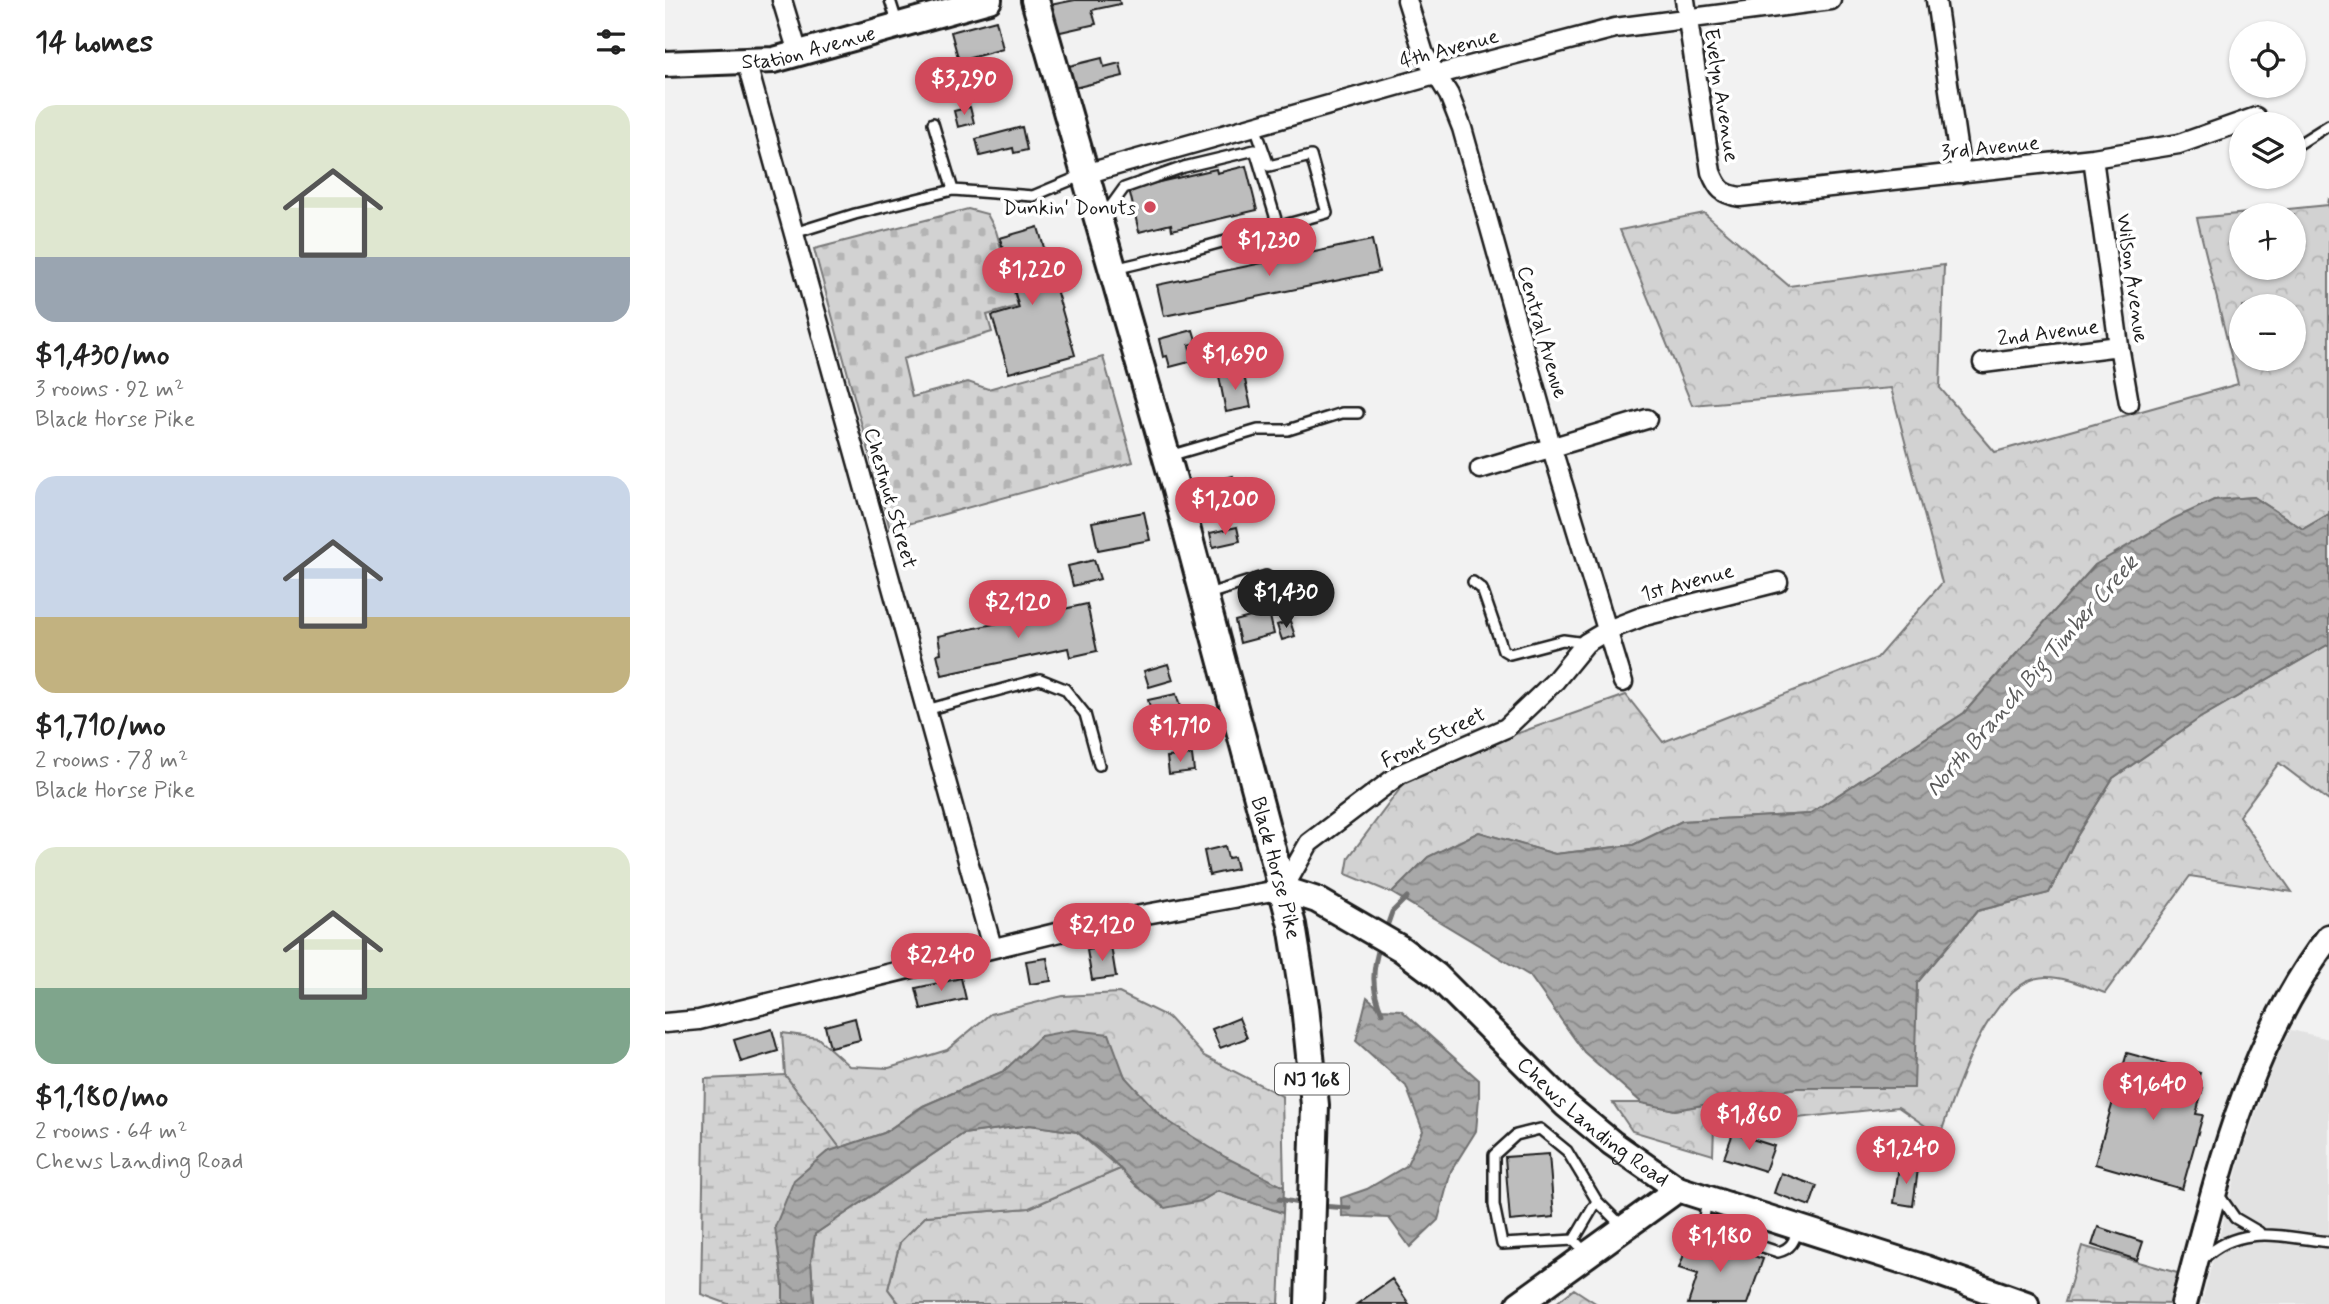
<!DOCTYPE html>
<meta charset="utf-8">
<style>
body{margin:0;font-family:Mynerve,sans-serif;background:#f6f6f6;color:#222;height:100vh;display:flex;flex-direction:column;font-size:26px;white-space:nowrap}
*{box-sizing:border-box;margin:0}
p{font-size:23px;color:#767676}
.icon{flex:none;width:38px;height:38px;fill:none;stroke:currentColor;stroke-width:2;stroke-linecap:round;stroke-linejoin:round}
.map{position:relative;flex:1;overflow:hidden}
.sheet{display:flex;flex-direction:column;background:#fff;width:665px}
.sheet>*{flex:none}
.tools{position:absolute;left:1564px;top:21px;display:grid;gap:14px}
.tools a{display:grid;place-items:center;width:77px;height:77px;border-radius:50%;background:#fff;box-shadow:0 2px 5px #0004;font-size:35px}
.price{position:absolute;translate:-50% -60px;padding:0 16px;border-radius:24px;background:#d1495b;color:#fff;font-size:23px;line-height:46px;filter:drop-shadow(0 2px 4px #0008)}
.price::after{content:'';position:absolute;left:50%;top:42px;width:21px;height:16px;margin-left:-10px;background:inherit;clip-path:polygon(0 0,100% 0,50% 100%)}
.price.active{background:#222;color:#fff}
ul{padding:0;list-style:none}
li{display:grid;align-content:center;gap:14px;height:371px;padding:0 35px}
li span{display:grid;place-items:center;height:217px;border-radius:21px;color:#555}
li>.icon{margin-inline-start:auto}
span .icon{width:126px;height:126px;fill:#fffc;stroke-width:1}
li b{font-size:30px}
h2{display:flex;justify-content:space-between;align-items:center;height:84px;padding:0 35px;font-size:30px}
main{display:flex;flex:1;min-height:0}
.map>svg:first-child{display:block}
.built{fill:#e2e2e2}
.forest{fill:url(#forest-crowns);stroke:#777;stroke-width:2;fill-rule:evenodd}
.wetland{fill:url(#wetland-marsh);stroke:#777;stroke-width:2}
.cemetery{fill:url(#cemetery-stones);stroke:#777;stroke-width:2}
.water{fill:url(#water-waves);stroke:#707070;stroke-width:2}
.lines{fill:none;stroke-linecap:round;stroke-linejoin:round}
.stream{stroke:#707070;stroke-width:5}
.building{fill:#bdbdbd;stroke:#1c1c1c;stroke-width:2}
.lane-casing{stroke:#1c1c1c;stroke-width:14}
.street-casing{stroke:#1c1c1c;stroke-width:23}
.secondary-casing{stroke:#1c1c1c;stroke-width:30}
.primary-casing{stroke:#1c1c1c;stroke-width:32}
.lane{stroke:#fff;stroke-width:9}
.street{stroke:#fff;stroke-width:18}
.secondary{stroke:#fff;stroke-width:24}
.primary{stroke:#fff;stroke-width:26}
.poi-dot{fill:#d1495b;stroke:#fff;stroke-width:2.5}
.labels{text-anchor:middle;stroke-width:7;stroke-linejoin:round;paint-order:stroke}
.shield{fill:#fff;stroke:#606060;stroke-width:2}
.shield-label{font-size:19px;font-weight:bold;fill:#1c1c1c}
.street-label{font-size:21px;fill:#1c1c1c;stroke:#fff}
.poi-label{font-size:21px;fill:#1c1c1c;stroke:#fff;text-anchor:end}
.water-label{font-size:23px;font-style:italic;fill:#5b5b5b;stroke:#fff}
</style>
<main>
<section class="sheet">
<h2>14 homes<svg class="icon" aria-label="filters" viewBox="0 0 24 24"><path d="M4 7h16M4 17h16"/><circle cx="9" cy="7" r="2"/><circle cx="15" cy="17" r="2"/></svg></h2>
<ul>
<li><span style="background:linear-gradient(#dfe7d0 70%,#9aa5b1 0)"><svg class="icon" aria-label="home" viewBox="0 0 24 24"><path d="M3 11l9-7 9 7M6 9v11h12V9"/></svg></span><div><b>$1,430/mo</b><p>3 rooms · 92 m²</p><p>Black Horse Pike</p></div></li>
<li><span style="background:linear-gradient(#c9d6e8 65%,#c2b280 0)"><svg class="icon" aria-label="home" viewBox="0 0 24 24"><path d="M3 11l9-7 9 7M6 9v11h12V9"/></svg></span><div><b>$1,710/mo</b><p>2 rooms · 78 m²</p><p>Black Horse Pike</p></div></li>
<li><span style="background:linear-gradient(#dfe7d0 65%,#7fa58c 0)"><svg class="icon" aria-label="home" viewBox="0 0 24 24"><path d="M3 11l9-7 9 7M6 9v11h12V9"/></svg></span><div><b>$1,180/mo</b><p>2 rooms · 64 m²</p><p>Chews Landing Road</p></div></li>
</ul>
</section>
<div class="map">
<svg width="1664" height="1304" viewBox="0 0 1664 1304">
<defs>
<pattern id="forest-crowns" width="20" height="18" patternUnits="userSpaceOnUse" patternTransform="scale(1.75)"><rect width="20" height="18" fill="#d2d2d2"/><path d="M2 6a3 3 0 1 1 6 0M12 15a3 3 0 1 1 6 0" fill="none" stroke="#b4b4b4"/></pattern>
<pattern id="wetland-marsh" width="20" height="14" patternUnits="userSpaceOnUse" patternTransform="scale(1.75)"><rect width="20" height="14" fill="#d2d2d2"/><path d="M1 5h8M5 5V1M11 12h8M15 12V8" fill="none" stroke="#b4b4b4"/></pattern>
<pattern id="cemetery-stones" width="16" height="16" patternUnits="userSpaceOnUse" patternTransform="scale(1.75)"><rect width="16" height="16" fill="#d2d2d2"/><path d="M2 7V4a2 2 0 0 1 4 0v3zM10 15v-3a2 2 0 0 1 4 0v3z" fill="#b4b4b4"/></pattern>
<pattern id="water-waves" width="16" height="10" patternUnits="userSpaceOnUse" patternTransform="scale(1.75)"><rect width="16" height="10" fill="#a8a8a8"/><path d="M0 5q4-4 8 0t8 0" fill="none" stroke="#888"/></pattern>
</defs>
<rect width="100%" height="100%" fill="#f2f2f2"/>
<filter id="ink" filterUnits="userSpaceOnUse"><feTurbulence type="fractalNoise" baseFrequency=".0143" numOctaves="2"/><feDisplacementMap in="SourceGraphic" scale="14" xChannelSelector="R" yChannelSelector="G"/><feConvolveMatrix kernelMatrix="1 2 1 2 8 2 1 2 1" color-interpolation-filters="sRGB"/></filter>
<g filter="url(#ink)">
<!-- built -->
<path class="built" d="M 1626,1030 L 1664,1039 L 1664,1304 L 1536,1304 L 1577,1152 L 1609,1062 Z"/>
<!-- forest -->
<path class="forest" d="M 1664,198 L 1664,514 L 1638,529 L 1589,497 L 1549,500 L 1430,565 L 1299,713 L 1144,814 L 1017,821 L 968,845 L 890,854 L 814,832 L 763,857 L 727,893 L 681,874 L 684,857 L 749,770 L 961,695 L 998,742 L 1212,658 L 1277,583 L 1226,388 L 1027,405 L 955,230 L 1039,213 L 1124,286 L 1279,265 L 1275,388 L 1330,452 L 1573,384 L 1532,218 L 1663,205 ZM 1577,215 L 1629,215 L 1629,268 L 1577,268 ZM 1577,306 L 1629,306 L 1629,359 L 1577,359 Z
M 1664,644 L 1664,801 L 1614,763 L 1574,816 L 1627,892 L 1525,876 L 1440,993 C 1422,987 1401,977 1382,977 C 1326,976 1290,1092 1275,1136 L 1233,1107 L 1049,1127 L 1048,1155 L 967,1131 L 948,1103 L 977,1103 L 1010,1110 L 1131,1088 L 1248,1088 L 1252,983 L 1312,911 L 1384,893 L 1412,836 L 1448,778 L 1535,718 Z
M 454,993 L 503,1017 L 539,1056 L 617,1096 L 619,1187 C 563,1159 498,1131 461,1078 C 453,1066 449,1048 444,1034 L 376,1036 L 339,1071 L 258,1106 L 219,1133 L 175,1148 L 120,1075 L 117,1033 L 153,1038 L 184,1066 L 224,1068 L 282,1050 L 325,1014 L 398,996 Z
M 455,1169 L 473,1187 L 536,1201 L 553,1191 L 618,1213 L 614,1304 L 235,1304 L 223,1289 L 235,1242 L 261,1216 L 364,1208 Z
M 1417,1246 L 1516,1274 L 1509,1304 L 1400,1302 Z
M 909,1289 L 932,1304 L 890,1304 Z"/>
<!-- wetland -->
<path class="wetland" d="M 120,1075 L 175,1148 L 162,1152 L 118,1285 L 118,1304 L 63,1304 L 36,1294 L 40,1079 Z
M 365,1125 L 412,1132 L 455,1169 L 364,1208 L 261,1216 L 235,1242 L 223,1289 L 234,1304 L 149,1304 L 146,1261 L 150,1234 L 298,1134 Z"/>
<!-- cemetery -->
<path class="cemetery" d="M 303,209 L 322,214 L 331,231 L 353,306 L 322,315 L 327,332 L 238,359 L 247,397 L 303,382 L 323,389 L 438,357 L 468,462 L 225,529 L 149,249 Z"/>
<!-- water -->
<path class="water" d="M 1589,497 L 1638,529 L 1664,514 L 1664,644 L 1535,718 L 1448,778 L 1412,836 L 1384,893 L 1312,911 L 1252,983 L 1249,1088 L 1131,1088 L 1010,1110 L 977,1103 L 919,1052 L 865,976 L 727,893 L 763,857 L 814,832 L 890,854 L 968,845 L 1017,821 L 1144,814 L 1299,713 L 1430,565 L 1508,519 L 1549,500 Z
M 702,997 L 716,1009 L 736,1010 L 814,1080 L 814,1098 L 811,1131 L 786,1171 L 773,1220 L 745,1247 L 724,1218 L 677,1216 L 676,1198 L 702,1189 L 741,1166 L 758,1131 L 741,1086 L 691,1041 Z
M 408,1030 L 444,1034 L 460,1077 L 498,1118 L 560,1157 L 619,1187 L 618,1213 L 553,1191 L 536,1201 L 500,1208 L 473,1187 L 442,1155 L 412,1132 L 365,1125 L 298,1134 L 150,1234 L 146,1261 L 149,1304 L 118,1304 L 118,1285 L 110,1227 L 129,1180 L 162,1152 L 219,1133 L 258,1106 L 339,1071 L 376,1036 Z"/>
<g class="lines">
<!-- stream -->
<path class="stream" d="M 720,932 L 727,912 L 742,897
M 715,945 C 707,969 706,989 717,1013
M 614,1199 L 638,1204
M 655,1206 L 684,1208"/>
</g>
<!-- building -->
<path class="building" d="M 410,0 L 454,0 L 455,4 L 427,10 L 431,24 L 391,33 L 385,5 Z
M 331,20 L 338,49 L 294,61 L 286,32 Z
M 437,58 L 439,67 L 455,63 L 458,76 L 409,88 L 404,66 Z
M 305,107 L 309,123 L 293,127 L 289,111 Z
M 357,127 L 362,150 L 349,153 L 348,148 L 315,156 L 311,139 Z
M 581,166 L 592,210 L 507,230 L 506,224 L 474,232 L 464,189 L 551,169 L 552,173 Z
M 373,227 L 410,355 L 344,373 L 327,316 L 354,308 L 335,238 Z
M 707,240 L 714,272 L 499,316 L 492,285 Z
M 528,330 L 532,343 L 524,345 L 528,361 L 505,367 L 502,356 L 498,357 L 494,339 Z
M 578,371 L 586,407 L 561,412 L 554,376 Z
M 568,476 L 570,482 L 581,479 L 584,491 L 574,493 L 575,499 L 557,504 L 559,510 L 542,515 L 534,485 Z
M 479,512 L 485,540 L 433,550 L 427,522 Z
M 572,527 L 575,541 L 548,547 L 545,533 Z
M 429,560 L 435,579 L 408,586 L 403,566 Z
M 422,604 L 432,651 L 405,657 L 403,648 L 277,675 L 272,654 L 276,653 L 273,636 Z
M 604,612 L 609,634 L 575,643 L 570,621 Z
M 625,621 L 630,636 L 617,640 L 612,625 Z
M 503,664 L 508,680 L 484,687 L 479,671 Z
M 511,694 L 516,710 L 488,717 L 483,700 Z
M 520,725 L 523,742 L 497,746 L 495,728 Z
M 527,755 L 529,771 L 504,774 L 502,757 Z
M 560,846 L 563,858 L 569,857 L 572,869 L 544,875 L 539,851 Z
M 446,946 L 451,977 L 427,980 L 422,950 Z
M 382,958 L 386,981 L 365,984 L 361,961 Z
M 296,978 L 301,999 L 256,1009 L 251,988 Z
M 190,1018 L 195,1040 L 165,1047 L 160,1026 Z
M 574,1018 L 582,1038 L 555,1048 L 547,1029 Z
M 107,1029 L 113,1051 L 76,1062 L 69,1040 Z
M 1462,1053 L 1535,1073 L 1531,1086 L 1538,1088 L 1531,1114 L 1538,1115 L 1517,1189 L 1430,1164 Z
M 1068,1133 L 1109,1146 L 1100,1171 L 1059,1158 Z
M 1259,1142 L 1268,1145 L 1264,1158 L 1255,1155 Z
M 884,1154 L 889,1217 L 845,1221 L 840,1157 Z
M 1234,1166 L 1253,1169 L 1248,1206 L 1229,1203 Z
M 1116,1173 L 1152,1186 L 1145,1206 L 1109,1193 Z
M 1433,1227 L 1478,1242 L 1472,1260 L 1427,1245 Z
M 1025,1238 L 1076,1255 L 1077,1252 L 1098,1259 L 1082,1304 L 1023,1304 L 1033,1274 L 1014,1268 Z
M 727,1279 L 744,1304 L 692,1304 Z"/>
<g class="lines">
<defs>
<path id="lane" d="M 225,0 L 233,25
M 268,123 L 288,190
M 1629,147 L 1664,125
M 434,209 L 446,206 L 459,188 L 519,167 L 590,150 L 613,226
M 129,233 L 190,214 L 288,190 L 368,196 L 418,175
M 449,269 L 517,253 L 662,213 L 646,156 L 604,166 L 590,126
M 504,456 L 593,430 L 623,430 L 677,413 L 693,413
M 808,582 L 817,589 L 838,650 L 845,654 L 898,640 L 921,643
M 540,595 L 601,576 C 611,582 615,587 615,599
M 261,710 L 375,679 L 400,689 L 420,714 L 434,765
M 1554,1195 L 1570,1218 L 1594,1232
M 1043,1200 C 1040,1211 1036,1220 1044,1229 L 1113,1252 C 1126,1249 1129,1241 1133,1230
M 909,1240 L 932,1201
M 922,1254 L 909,1240 L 837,1244 L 829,1205 L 829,1155 L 851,1135 L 875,1129 L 902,1151 L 932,1201 L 958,1227
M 1538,1259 C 1574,1223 1618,1237 1664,1242"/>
<path id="street" d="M 117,0 L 133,53
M 742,0 L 759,54 L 784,95 L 797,128 L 887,449 L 958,682
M 1020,0 L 1046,172 C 1053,189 1057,194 1075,197 L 1428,158 L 1514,144 L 1591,117
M 1271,0 L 1296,173
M 81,61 L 327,947
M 1428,158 L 1454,346 L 1464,403
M 420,174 L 770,75 L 950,28 L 1166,0
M 1318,363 L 1454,346
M 815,469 L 982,419
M 0,1023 L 34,1020 L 432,923 L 618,889 L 644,843 L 735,774 L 841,728 L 890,681 L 921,643 L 943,630 L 979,616 L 1113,582"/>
<g id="secondary">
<path id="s1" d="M 0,64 L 109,60 L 324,0"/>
<path id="s2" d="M 618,889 L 652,900 L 735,948 L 771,975 L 901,1105 L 947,1143 L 1013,1189 L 1260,1268 L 1361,1304"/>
<path d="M 854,1304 L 1013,1189"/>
<path d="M 1519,1304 C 1553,1176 1582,1045 1664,937"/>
</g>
<g id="primary">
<path id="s3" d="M 370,0 L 510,486 L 627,925 L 640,1006 L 650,1105 L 644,1304"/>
</g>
</defs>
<!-- lane casing -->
<use href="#lane" class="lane-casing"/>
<!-- street casing -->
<use href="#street" class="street-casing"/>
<!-- secondary casing -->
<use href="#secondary" class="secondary-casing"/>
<!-- primary casing -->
<use href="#primary" class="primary-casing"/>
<!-- lane -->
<use href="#lane" class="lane"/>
<!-- street -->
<use href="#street" class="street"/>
<!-- secondary -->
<use href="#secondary" class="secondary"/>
<!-- primary -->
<use href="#primary" class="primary"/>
</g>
</g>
<!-- markers -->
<circle class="poi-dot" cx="485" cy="207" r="7"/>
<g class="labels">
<!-- shield labels -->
<rect class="shield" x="610" y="1063.5" width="74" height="31" rx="5"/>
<g class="shield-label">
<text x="647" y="1086">NJ 168</text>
</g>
<!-- street labels -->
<g class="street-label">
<text dy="7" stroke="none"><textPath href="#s1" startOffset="145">Station Avenue</textPath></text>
<text transform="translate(784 48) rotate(-15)" y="7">4th Avenue</text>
<text transform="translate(1057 95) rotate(81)" y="7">Evelyn Avenue</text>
<text transform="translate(1325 147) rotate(-6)" y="7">3rd Avenue</text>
<text transform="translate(1468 278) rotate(82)" y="7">Wilson Avenue</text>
<text transform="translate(878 332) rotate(74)" y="7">Central Avenue</text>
<text transform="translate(1383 332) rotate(-7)" y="7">2nd Avenue</text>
<text transform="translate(226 498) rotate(74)" y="7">Chestnut Street</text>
<text transform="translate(1022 582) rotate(-15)" y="7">1st Avenue</text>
<text transform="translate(768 737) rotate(-26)" y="7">Front Street</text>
<text dy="7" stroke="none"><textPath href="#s3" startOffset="901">Black Horse Pike</textPath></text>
<text dy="7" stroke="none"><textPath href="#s2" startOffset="392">Chews Landing Road</textPath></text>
</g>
<!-- poi labels -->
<g class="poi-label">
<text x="471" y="214">Dunkin' Donuts</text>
</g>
<!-- water labels -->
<g class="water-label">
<text transform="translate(1366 675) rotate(-49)" y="8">North Branch Big Timber Creek</text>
</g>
</g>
</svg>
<div class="tools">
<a><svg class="icon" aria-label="locate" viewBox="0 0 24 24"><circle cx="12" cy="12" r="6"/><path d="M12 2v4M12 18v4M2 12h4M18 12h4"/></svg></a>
<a><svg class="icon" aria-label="layers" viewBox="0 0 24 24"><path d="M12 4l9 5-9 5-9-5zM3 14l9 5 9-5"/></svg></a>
<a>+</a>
<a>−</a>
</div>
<b class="price" style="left:299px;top:117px">$3,290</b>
<b class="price" style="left:604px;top:278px">$1,230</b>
<b class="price" style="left:367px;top:307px">$1,220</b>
<b class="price" style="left:570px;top:392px">$1,690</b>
<b class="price" style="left:560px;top:537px">$1,200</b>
<b class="price active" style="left:621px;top:630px">$1,430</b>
<b class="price" style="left:353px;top:640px">$2,120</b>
<b class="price" style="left:515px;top:764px">$1,710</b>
<b class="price" style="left:437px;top:963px">$2,120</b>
<b class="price" style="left:276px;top:993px">$2,240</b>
<b class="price" style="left:1488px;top:1122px">$1,640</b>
<b class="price" style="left:1084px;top:1152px">$1,860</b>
<b class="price" style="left:1241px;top:1186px">$1,240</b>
<b class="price" style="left:1055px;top:1274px">$1,180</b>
</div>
</main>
